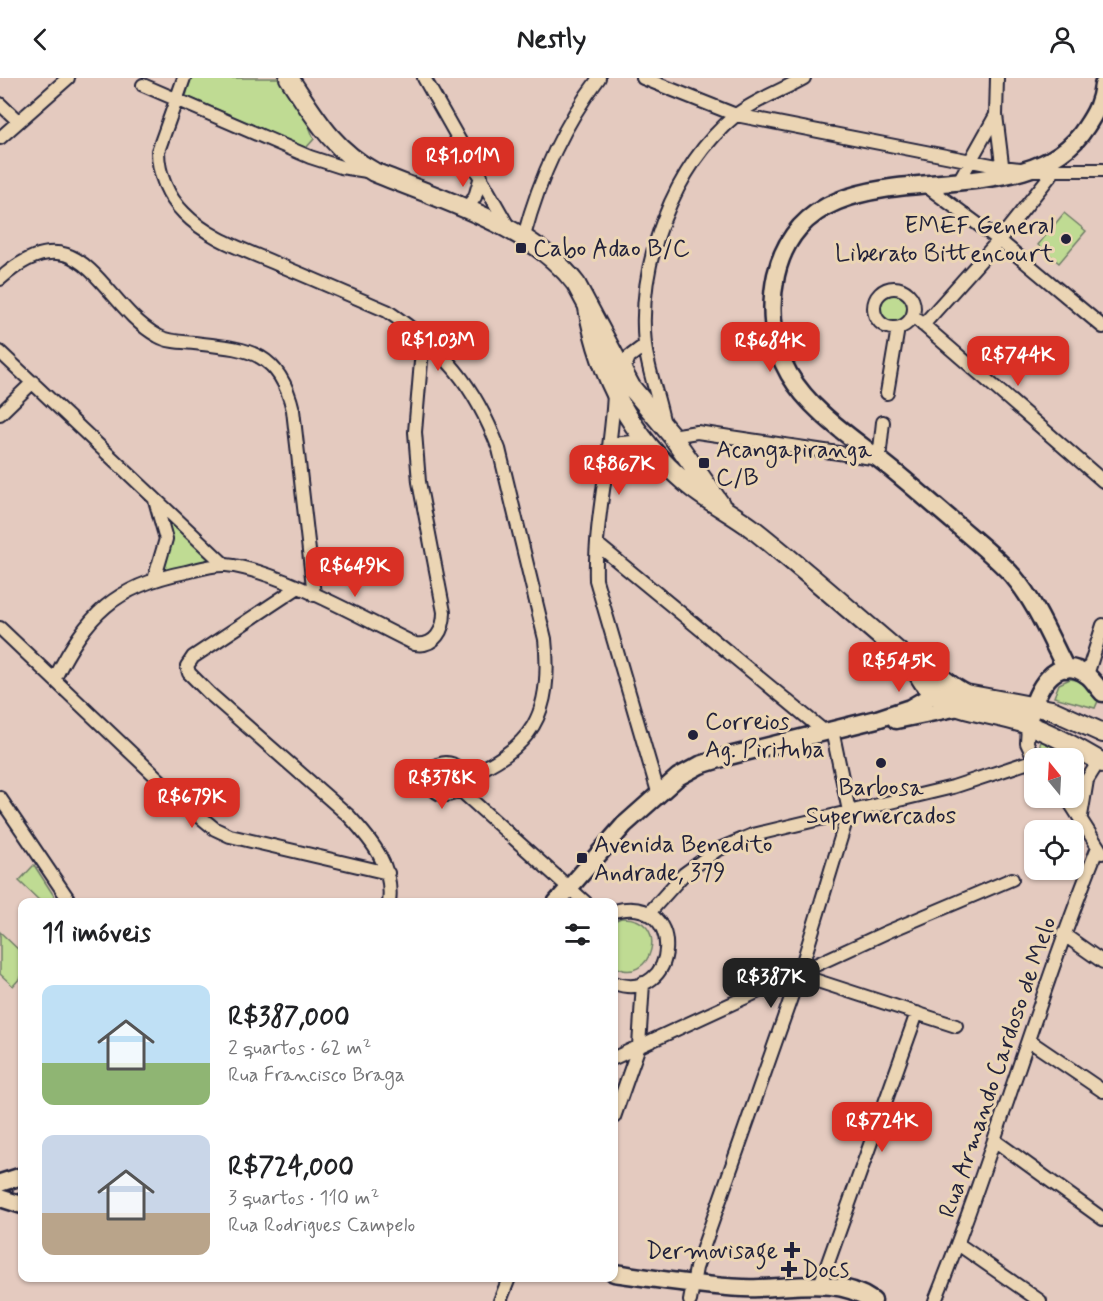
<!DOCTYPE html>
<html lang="pt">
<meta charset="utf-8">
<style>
body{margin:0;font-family:Mynerve,sans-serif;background:#f2f2f2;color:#202124;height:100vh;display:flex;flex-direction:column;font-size:22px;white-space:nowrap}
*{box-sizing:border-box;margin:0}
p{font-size:20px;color:#757577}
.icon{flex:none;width:33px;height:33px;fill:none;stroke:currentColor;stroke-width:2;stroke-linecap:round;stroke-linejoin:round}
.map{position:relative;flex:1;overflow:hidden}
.side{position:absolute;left:18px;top:820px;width:600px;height:384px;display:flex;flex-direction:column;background:#fff;border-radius:12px;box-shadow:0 2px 4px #0004}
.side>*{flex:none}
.needle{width:39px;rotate:342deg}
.buttons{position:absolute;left:1024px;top:670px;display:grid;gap:12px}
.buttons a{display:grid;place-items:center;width:60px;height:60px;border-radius:12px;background:#fff;box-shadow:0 2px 4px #0004;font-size:30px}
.price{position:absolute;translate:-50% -51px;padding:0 14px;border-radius:12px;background:#d93025;color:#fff;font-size:20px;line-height:39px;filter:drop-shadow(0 2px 3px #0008)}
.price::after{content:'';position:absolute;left:50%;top:36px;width:18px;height:14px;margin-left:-9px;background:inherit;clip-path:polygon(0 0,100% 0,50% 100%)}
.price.current{background:#222;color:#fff}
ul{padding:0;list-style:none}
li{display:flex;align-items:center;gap:18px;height:150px;padding:0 24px}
li span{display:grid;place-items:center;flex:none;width:168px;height:120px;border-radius:12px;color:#555}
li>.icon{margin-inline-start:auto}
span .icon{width:72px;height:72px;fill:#fffc;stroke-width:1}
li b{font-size:26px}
h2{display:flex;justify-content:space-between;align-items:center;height:72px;padding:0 24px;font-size:26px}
header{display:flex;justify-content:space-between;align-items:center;height:78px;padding:0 24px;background:#fff;font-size:27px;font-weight:800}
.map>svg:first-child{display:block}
.green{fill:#bfdb93;stroke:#707e67;stroke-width:1.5}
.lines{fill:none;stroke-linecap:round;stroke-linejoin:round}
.street-casing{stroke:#22223b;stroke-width:16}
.secondary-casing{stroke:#22223b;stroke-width:21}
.primary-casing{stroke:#22223b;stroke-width:22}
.street{stroke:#ebd5b4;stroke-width:12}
.secondary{stroke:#ebd5b4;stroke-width:16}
.primary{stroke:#ebd5b4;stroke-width:18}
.poi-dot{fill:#22223b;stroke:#ebd5b4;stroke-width:2}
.labels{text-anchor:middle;stroke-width:6;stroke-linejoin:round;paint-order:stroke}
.poi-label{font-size:24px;fill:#22223b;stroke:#ebd5b4;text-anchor:start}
.street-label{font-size:24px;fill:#22223b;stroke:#ebd5b4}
</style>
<header><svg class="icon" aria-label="back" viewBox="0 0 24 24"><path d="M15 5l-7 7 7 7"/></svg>Nestly<svg class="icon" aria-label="person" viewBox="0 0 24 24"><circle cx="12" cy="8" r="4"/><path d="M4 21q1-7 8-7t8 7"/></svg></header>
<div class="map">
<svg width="1103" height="1223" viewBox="0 0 1103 1223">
<rect width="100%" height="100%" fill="#e4cabf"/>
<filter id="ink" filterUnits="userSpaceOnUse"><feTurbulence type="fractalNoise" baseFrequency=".0167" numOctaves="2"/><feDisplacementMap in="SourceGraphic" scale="12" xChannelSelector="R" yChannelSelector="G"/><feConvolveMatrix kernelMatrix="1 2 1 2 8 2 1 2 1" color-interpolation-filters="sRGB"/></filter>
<g filter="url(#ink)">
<!-- green -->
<path class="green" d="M 191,0 L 282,0 L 300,25 L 314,61 L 306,70 L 186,18 Z
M 1064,135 L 1086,153 L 1059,185 L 1038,167 Z
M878 230a15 15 0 1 1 30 0a15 15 0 1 1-30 0Z
M 163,435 L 213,483 L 163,493 L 170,461 Z
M 1070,601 L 1083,603 L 1098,623 L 1095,630 L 1054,619 L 1059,606 Z
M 1041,661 L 1083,686 L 1074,697 L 1074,681 L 1045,681 L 1039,673 Z
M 34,787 L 58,824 L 56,825 L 41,824 L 19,803 Z
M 621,840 C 673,838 651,911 614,888 L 614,843 Z
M 0,854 L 22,875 L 22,898 L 13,908 L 0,896 Z"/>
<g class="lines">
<defs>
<path id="street" d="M 184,0 L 158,73 C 158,96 168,119 184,135 C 209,161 245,172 277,186 C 313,201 350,217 387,233 C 445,272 474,306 499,371 L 545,561 C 553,636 533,671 462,700
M 424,0 L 509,150
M 643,0 L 736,37 L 1002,89 L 1030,92 L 1103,92
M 997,0 L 996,37 L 1003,94
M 143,7 L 310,79 L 341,89 L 367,93
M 0,26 L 18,43
M 0,60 L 68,0
M 959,103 L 996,37
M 925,107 L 999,162 L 1103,249
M 465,132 L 475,119 L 481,98
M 524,158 C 539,102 564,46 599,0
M 0,201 C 82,128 100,226 158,258 C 168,264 182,264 194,265 C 248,271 279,272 293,332 L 314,517
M874 230a20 20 0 1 1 40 0a20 20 0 1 1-40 0Z
M 913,238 L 1103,403
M 923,247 L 999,162 L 1054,93
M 0,274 L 225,487
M 623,294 L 629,279 L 645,267
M 614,314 C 612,377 594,440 596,502 L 658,714
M 887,315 L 898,250
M 0,336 L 33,304
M 664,347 C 659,320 648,293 645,267 C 637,186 673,89 736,37 C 755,22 783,12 804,0
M 672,358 L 697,354 L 879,381 L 883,344
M 611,366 L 644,363
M 597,466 L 825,654
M 154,502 L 166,461 L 155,422
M 297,510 L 193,579 L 187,588 L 189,595 L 209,615 L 349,738 C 372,763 394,789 389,825
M 0,550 L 187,728 L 215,751 L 230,758 L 388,795
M 1087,597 L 1103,547
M 55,600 C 87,537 114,508 186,494 C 198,491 214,486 226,487 C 279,492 365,542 415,566 C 435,569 444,552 444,534 L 419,404 L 415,354 L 423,260
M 1028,647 L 1027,665 L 1035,682
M430 701a16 16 0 1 1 32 0a16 16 0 1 1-32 0Z
M 1074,709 L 1087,702 L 1099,683
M 459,711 L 586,825
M 0,720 L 71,825
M 1067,720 L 1102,775
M 1081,738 L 1087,702
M 614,833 C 688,814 679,928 614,905
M 648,836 L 684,796 L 717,772 L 753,757 L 953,709 L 1035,682
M 1063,856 L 1103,884
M 799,897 L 956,948
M 1028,962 L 1103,1013
M 614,980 L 887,854 L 1012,801
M 614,1039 L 639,968 L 643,905
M 994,1062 L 1103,1141
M 958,1166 L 1040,1223
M 820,1207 L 917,935
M 500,1223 L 509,1200
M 690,1223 L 696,1190 L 799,897 L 849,733 L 832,652
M 935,1223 C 995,1074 1038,918 1098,769"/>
<path id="secondary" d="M 1066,591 C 1050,560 1036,525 1013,498 C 996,479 974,462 955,445 C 930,424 906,402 880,382 C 848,357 810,332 789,296 C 772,267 769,230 776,197 C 810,51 1021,152 1086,49 C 1096,34 1101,24 1103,7
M 1029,641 C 1035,616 1054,572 1088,598 C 1093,602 1098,610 1103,615
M 896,642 L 959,629
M 556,825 L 624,747 L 678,699 L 700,687 L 729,678 L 877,641 L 910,630 L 934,616
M 0,1105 L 22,1098
M 0,1120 L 22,1127
M 614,1195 C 656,1201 699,1208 743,1210 C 787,1212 834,1196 873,1223"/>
<path id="primary" d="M 289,0 C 315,39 332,71 374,94 C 441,122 532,147 576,206 L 631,309 L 672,358 L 720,426
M 588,230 C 600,299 632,360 686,405 C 707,423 732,435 753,451 C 806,493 856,538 907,581 C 918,591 921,607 934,616 C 960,636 995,635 1025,646 C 1052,655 1079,671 1103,685
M 913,586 C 933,588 947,608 966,616 L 1052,632 L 1103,655"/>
</defs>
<!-- street casing -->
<use href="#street" class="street-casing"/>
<!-- secondary casing -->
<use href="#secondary" class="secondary-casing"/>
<!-- primary casing -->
<use href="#primary" class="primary-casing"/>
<!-- street -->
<use href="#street" class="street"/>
<!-- secondary -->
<use href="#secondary" class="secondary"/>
<!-- primary -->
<use href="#primary" class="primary"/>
</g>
</g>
<!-- markers -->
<g class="poi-dot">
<circle cx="1066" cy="161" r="6"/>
<rect x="515" y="164" width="12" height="12" rx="3"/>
<rect x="698" y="379" width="12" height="12" rx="3"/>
<circle cx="693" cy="657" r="6"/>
<circle cx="881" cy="685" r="6"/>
<rect x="576" y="774" width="12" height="12" rx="3"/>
<path d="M789 1163h6v6h6v6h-6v6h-6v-6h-6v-6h6z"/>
<path d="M786 1182h6v6h6v6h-6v6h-6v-6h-6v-6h6z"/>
</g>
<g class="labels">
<!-- poi labels -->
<g class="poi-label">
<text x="1054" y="155" text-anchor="end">EMEF General<tspan x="1054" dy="28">Liberato Bittencourt</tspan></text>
<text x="533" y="178">Cabo Adao B/C</text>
<text x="716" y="379">Acangapiranga<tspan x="716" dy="28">C/B</tspan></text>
<text x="705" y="651">Correios<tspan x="705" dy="28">Ag. Pirituba</tspan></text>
<text x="881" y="717" text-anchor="middle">Barbosa<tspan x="881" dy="28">Supermercados</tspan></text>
<text x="594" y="774">Avenida Benedito<tspan x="594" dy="28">Andrade, 379</tspan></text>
<text x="778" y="1180" text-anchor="end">Dermovisage</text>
<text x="802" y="1199">Docs</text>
</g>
<!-- street labels -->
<g class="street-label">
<text transform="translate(997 989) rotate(-71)" y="8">Rua Armando Cardoso de Melo</text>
</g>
</g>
</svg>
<div class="buttons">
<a><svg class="needle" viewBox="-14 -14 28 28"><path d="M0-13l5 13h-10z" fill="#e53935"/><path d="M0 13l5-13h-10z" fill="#757577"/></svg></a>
<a><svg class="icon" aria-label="locate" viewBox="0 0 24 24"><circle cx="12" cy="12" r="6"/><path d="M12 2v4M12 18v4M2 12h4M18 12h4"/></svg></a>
</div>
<b class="price" style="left:463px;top:110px">R$1.01M</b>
<b class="price" style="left:438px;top:294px">R$1.03M</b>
<b class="price" style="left:770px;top:295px">R$684K</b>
<b class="price" style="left:1018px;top:309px">R$744K</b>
<b class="price" style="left:619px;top:418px">R$867K</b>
<b class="price" style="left:355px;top:520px">R$649K</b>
<b class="price" style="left:899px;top:615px">R$545K</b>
<b class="price" style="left:442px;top:732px">R$378K</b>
<b class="price" style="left:192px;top:751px">R$679K</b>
<b class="price current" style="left:771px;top:931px">R$387K</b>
<b class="price" style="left:882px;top:1075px">R$724K</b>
<section class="side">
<h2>11 imóveis<svg class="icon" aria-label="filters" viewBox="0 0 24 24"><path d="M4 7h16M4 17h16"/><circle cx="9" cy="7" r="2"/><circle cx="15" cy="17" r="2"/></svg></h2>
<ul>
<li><span style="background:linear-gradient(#bfe0f5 65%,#8fb573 0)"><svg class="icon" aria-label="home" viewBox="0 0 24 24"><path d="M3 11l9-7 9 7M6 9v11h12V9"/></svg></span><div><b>R$387,000</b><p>2 quartos · 62 m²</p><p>Rua Francisco Braga</p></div></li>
<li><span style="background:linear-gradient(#c9d6e8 65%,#b9a48a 0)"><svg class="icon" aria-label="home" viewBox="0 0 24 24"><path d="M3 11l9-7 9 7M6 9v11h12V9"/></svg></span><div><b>R$724,000</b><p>3 quartos · 110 m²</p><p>Rua Rodrigues Campelo</p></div></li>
</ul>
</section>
</div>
